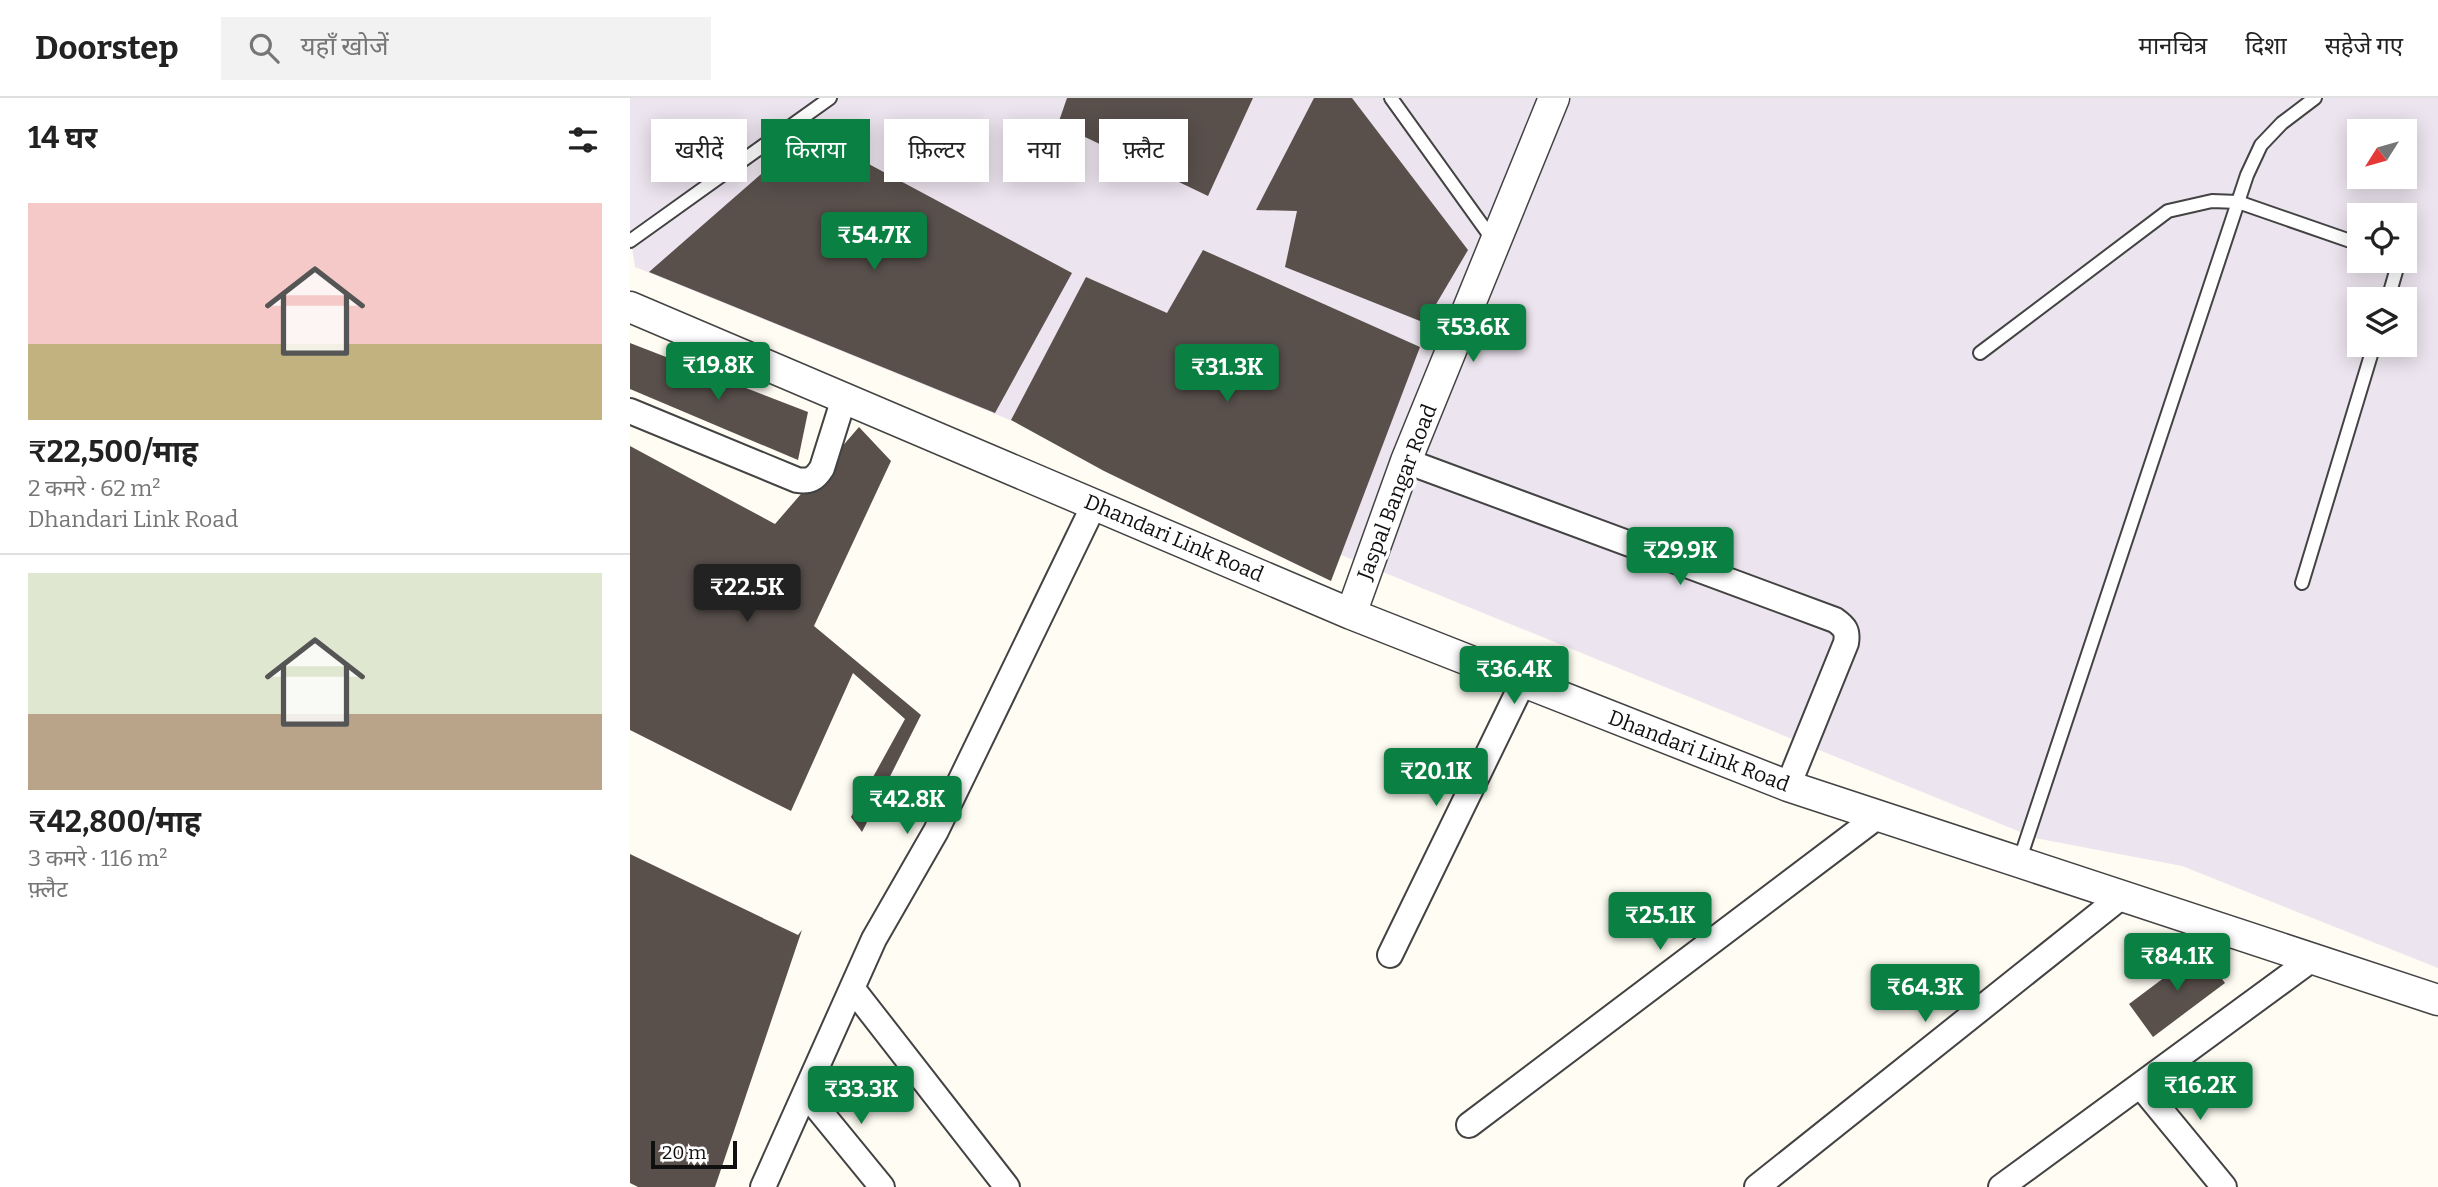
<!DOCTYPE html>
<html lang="hi">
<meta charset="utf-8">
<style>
body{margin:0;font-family:Bitter,"Noto Sans Devanagari",serif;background:#f2f2f2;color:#222;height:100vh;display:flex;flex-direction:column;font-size:26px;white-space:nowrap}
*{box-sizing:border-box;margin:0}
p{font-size:23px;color:#767676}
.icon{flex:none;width:38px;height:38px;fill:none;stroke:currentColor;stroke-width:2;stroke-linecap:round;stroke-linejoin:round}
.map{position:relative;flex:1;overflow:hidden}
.panel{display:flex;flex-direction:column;background:#fff;width:630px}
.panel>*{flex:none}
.banner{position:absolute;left:21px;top:21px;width:665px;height:63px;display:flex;gap:14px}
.needle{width:46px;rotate:233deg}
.buttons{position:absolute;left:1717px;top:21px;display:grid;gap:14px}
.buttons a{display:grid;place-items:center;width:70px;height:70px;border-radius:0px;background:#fff;box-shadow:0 4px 18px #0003;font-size:35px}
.scale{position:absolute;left:21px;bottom:18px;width:86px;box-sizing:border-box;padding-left:7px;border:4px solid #101010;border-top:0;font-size:19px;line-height:24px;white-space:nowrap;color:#101010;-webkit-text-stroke:5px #fff;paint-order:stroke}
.price{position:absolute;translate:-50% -60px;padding:0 16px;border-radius:7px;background:#0b8043;color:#fff;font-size:23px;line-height:46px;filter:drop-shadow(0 2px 4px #0008)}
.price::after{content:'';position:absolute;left:50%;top:42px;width:21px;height:16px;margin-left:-10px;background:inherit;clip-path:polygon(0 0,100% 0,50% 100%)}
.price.on{background:#222;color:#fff}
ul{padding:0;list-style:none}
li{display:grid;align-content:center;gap:14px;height:371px;padding:0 28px}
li+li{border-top:2px solid #e0e0e0}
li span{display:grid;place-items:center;height:217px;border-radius:0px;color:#555}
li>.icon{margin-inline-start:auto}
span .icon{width:126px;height:126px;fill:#fffc;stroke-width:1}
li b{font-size:30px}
h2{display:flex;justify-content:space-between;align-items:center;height:84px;padding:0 28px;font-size:30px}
.tag{padding:0 24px;border-radius:0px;background:#fff;box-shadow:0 4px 18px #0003;font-size:24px;line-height:63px}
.tag.on{background:#0b8043;color:#fff}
header{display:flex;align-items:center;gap:42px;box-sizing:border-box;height:98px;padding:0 35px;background:#fff;border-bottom:2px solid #e0e0e0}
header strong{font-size:33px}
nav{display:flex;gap:38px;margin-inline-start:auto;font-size:24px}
.search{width:490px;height:63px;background:#f2f2f2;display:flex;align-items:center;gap:18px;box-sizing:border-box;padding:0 24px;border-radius:0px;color:#767676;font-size:26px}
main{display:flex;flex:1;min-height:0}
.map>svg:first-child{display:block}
.industrial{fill:#ece4ee;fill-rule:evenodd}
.building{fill:#59504c}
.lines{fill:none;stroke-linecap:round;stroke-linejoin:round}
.service-casing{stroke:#434343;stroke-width:16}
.minor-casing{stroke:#434343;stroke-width:28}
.tertiary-casing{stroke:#434343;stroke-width:33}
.service{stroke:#fff;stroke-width:12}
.minor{stroke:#fff;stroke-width:24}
.tertiary{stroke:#fff;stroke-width:30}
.labels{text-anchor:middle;stroke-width:7;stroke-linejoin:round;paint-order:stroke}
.street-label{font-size:21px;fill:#101010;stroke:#fff}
</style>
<header>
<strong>Doorstep</strong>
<div class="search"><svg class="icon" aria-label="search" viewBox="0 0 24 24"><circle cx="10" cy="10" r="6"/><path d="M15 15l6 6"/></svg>यहाँ खोजें</div>
<nav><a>मानचित्र</a><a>दिशा</a><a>सहेजे गए</a></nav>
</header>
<main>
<section class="panel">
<h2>14 घर<svg class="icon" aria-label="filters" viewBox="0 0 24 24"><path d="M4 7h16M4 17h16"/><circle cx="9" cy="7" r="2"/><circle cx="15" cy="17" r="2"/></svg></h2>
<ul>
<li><span style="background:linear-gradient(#f6c9c9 65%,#c2b280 0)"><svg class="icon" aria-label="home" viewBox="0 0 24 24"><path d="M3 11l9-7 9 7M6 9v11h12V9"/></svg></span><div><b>₹22,500/माह</b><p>2 कमरे · 62 m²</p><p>Dhandari Link Road</p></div></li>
<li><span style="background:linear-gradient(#dfe7d0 65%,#b9a48a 0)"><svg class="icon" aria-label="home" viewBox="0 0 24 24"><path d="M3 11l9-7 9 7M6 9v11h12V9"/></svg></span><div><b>₹42,800/माह</b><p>3 कमरे · 116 m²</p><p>फ़्लैट</p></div></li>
</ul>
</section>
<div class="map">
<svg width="1808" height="1089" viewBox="0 0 1808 1089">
<rect width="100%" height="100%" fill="#fffcf3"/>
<!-- industrial -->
<path class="industrial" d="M 0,0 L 1808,0 L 1808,870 L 1552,768 L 1405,740 L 5,169 L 0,136 ZM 1729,33 L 1774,33 L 1774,79 L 1729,79 ZM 1729,117 L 1774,117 L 1774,163 L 1729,163 ZM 1729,201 L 1774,201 L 1774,247 L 1729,247 Z"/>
<!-- building -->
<path class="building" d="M 437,0 L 623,0 L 578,98 L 428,26 Z
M 684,0 L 722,0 L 838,152 L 795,225 L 655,169 L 667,113 L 626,112 Z
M 179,34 L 442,175 L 365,315 L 19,174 Z
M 573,152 L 790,249 L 701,483 L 474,373 L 381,322 L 456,179 L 537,215 Z
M 0,245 L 178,314 L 168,362 L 0,291 Z
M 229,329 L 261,363 L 184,528 L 291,617 L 232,734 L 221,719 L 275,621 L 223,575 L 161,713 L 0,632 L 0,348 L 145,426 Z
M 0,756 L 168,837 L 172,832 L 85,1089 L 8,1089 L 0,1085 Z
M 1571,852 L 1595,885 L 1523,939 L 1499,906 Z"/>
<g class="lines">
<defs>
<path id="service" d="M 761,0 L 863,142
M 0,143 L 200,0
M 1758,201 L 1769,163
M 1350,255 L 1538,113 L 1582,103 L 1608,104 L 1729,146
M 1672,485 L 1744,247
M 1389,764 L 1617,77 L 1631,47 L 1652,25 L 1685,0"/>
<path id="minor" d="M 0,313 L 167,382 C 180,384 185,381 192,370 L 214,300
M 776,363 L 1205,522 C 1215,529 1218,533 1216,545 L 1158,688
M 760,857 L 893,584
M 222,890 L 377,1089
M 1510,987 L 1594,1089
M 175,995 L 252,1089
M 839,1027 L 1248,718
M 133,1089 L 244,841 L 306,733 L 464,407
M 1127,1089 L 1492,798
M 1371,1089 L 1682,861"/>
<path id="tertiary" d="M 0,209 L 721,516 L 1158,688 L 1808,902
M 721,516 L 776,363 L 924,0"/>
</defs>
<!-- service casing -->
<use href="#service" class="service-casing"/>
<!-- minor casing -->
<use href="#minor" class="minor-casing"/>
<!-- tertiary casing -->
<use href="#tertiary" class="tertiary-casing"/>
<!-- service -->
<use href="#service" class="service"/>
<!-- minor -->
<use href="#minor" class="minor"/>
<!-- tertiary -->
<use href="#tertiary" class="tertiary"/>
</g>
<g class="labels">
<!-- street labels -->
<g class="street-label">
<text transform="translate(767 394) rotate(-69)" y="7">Jaspal Bangar Road</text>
<text transform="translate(544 440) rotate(23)" y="7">Dhandari Link Road</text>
<text transform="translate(1069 653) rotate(21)" y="7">Dhandari Link Road</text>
</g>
</g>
</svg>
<div class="buttons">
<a><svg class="needle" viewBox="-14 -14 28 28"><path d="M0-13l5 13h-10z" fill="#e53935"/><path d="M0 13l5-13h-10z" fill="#767676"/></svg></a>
<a><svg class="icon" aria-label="locate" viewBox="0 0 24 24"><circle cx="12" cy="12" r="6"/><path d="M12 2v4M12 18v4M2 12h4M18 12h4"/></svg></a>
<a><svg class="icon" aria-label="layers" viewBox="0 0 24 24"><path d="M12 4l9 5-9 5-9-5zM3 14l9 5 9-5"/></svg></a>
</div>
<div class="scale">20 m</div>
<b class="price" style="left:244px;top:174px">₹54.7K</b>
<b class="price" style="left:843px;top:266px">₹53.6K</b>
<b class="price" style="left:88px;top:304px">₹19.8K</b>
<b class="price" style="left:597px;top:306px">₹31.3K</b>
<b class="price" style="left:1050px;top:489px">₹29.9K</b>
<b class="price on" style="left:117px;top:526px">₹22.5K</b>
<b class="price" style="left:884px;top:608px">₹36.4K</b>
<b class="price" style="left:806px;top:710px">₹20.1K</b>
<b class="price" style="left:277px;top:738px">₹42.8K</b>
<b class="price" style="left:1030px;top:854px">₹25.1K</b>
<b class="price" style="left:1547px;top:895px">₹84.1K</b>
<b class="price" style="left:1295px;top:926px">₹64.3K</b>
<b class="price" style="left:1570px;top:1024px">₹16.2K</b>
<b class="price" style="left:231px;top:1028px">₹33.3K</b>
<div class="banner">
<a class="tag">खरीदें</a>
<a class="tag on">किराया</a>
<a class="tag">फ़िल्टर</a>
<a class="tag">नया</a>
<a class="tag">फ़्लैट</a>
</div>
</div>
</main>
